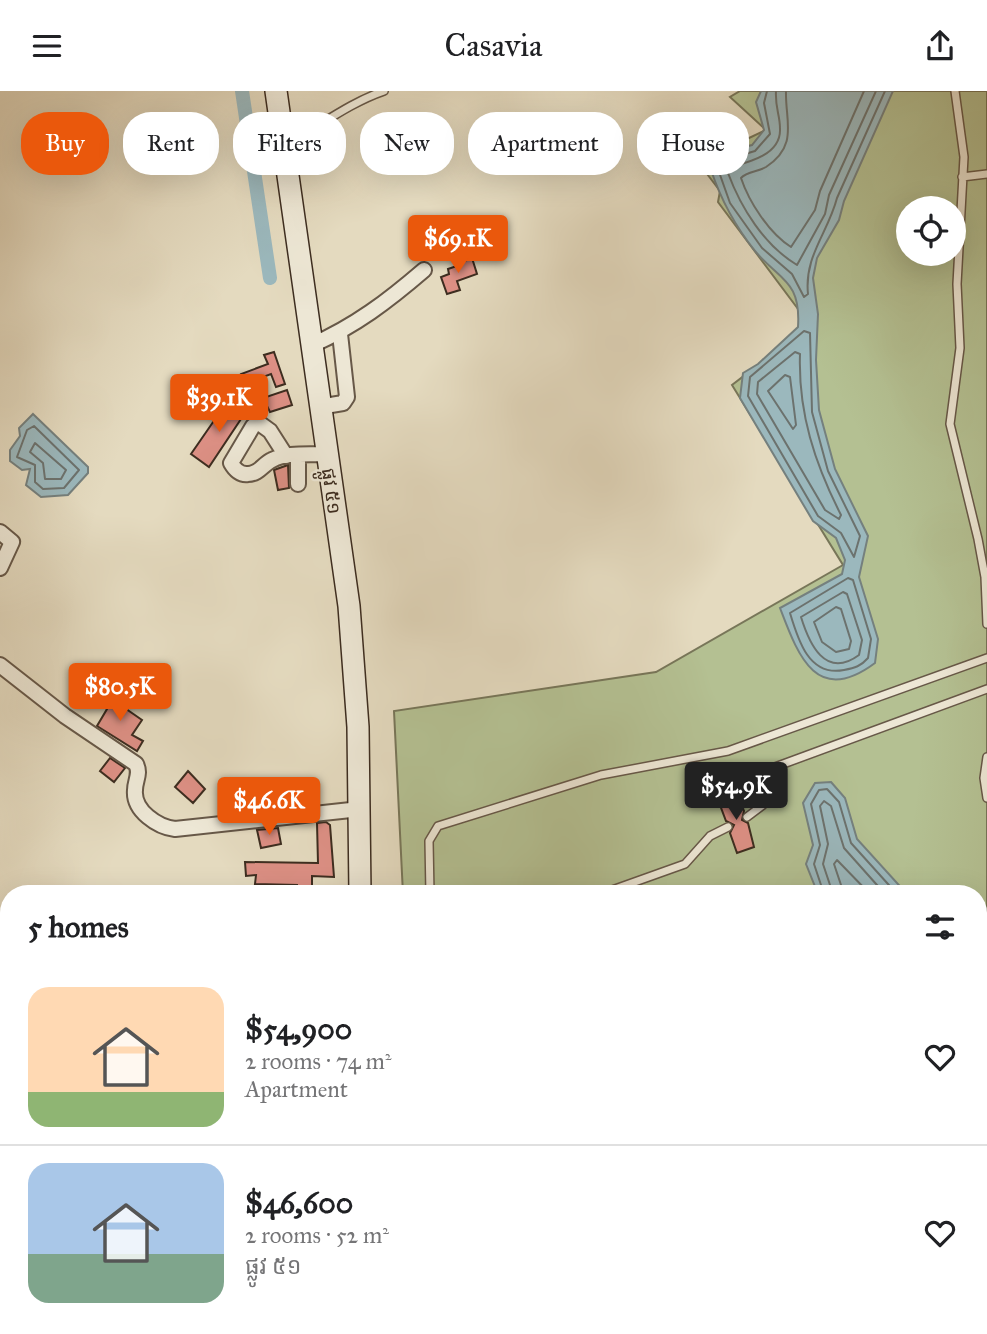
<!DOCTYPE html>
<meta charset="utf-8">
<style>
body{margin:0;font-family:"IM FELL Great Primer","Noto Sans Khmer",serif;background:#f2f2f2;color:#202124;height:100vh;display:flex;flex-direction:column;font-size:26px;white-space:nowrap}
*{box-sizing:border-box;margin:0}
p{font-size:23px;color:#757577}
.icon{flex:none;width:38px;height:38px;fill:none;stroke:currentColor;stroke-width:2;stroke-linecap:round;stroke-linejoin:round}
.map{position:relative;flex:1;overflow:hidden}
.side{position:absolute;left:0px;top:794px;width:987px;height:450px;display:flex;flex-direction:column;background:#fff;border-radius:28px 28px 0 0;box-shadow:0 7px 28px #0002}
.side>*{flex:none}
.top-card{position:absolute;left:21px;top:21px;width:945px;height:63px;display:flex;gap:14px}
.buttons{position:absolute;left:896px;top:105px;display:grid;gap:14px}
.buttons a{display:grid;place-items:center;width:70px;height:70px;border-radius:50%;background:#fff;box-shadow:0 7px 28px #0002;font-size:35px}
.price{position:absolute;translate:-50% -60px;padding:0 16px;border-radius:7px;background:#ea580c;color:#fff;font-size:23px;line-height:46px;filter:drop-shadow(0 2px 4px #0008)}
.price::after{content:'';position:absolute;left:50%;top:42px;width:21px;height:16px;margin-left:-10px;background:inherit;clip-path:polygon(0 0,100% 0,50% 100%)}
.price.active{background:#222;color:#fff}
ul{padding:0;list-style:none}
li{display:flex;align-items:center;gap:21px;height:175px;padding:0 28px}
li+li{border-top:2px solid #e0e0e0}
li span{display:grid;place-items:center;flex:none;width:196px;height:140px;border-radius:21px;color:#555}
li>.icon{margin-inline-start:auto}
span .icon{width:84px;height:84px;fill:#fffc;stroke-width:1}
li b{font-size:30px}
h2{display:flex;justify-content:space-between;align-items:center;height:84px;padding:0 28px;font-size:30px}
.chip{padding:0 24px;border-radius:28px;background:#fff;box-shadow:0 7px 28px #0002;font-size:24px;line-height:63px}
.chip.active{background:#ea580c;color:#fff}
header{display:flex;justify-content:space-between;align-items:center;height:91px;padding:0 28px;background:#fff;font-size:32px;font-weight:600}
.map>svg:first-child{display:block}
.green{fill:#b4c092;stroke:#787659;stroke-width:2;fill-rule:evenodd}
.water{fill:#9bb8bd;stroke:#75807e;stroke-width:2}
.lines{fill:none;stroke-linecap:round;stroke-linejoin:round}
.shore{stroke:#6c726e;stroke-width:2}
.canal{stroke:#9bb8bd;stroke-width:14}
.building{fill:#dd9085;stroke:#3d2d20;stroke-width:2}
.lane-casing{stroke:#675848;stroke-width:10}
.street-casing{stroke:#675848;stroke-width:18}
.secondary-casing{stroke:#3d2d20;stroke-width:24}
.lane{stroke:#ede7d5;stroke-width:7}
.street{stroke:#ede7d5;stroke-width:14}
.secondary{stroke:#ede7d5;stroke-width:21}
.labels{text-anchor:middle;stroke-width:5;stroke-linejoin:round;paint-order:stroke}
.street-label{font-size:19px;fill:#3d2d20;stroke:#ede7d5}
</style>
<header><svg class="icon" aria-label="menu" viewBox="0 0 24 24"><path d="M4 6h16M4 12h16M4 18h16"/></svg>Casavia<svg class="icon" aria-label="share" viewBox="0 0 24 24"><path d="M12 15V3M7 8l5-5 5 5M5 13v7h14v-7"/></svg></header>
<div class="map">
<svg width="987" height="1243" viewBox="0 0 987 1243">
<rect width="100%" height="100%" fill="#e4dabf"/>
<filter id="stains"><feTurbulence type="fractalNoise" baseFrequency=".00286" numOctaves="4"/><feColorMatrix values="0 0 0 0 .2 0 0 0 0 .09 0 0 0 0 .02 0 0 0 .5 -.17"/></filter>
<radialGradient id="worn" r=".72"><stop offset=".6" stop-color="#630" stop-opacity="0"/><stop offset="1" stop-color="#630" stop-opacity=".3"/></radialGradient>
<!-- green -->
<path class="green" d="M 740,0 L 987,0 L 987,1243 L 660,1243 L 660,1236 L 978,1236 L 978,803 L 403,803 L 394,620 L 656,581 L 843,474 L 732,294 L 810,234 L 718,111 L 720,100 L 701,75 L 700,61 L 747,48 L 766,39 L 730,6 ZM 908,117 L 954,117 L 954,163 L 908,163 Z"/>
<!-- water -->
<path class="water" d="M 761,0 L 893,0 L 844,110 L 839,129 L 817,167 L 813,187 L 818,223 L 816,269 L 819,319 L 835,378 L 868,445 L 859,486 L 878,548 L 875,572 C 816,616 798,564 780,517 L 842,483 L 845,469 L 836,447 L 813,430 L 740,307 L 743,282 L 758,273 L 798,236 C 801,189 780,190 755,160 C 735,135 721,109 711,79 L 720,62 L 752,54 L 764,39 L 756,11 Z
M 33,323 L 88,376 L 88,382 L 68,404 L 41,406 L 26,394 L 30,378 L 22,379 L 10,370 L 10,359 L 20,345 L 19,337 Z
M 831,691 L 845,707 L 857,748 L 907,803 L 818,803 L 806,773 L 813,754 L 803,712 L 815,692 Z
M 850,1236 L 934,1236 L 930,1243 L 850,1243 Z"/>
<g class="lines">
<!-- shore -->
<path class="shore" d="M 767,0 L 764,12 L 770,43 L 755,60 L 725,69 L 719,81 L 730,112 L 762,157 L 792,183 L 804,206 L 808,203 C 804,165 828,142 837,107 L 885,0
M 776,0 C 775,18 780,23 780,38 C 781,63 750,71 731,76 L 728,82 C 741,117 764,154 797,174 L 825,123 L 829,104 L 876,0
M 786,0 C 785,30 799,54 766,76 C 758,81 747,80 741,87 C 749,111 769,142 791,156 L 815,119 L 820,100 L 864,0
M 804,240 L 810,242 L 812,321 L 828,380 L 860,445 L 854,466 L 841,442 L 818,425 L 748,305 L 750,286 Z
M 795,261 L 800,263 C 798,322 815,373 841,424 L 839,428 L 825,419 L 757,303 L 758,291 Z
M 785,284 L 790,286 L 796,334 L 793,338 L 768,300 Z
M 34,335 L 79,379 L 64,397 L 43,398 L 35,391 L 35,374 L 17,366 L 27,339 Z
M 35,352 L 66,379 L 61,388 L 45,388 L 43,372 L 30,361 Z
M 848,487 L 853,489 L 871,548 L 868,567 C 861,575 855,577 844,579 C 809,586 798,549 790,522 Z
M 843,501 L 847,503 L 862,549 L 859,564 C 825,589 809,552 801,526 Z
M 836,516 L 841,518 L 851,550 L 849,558 L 836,561 L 822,551 L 814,531 Z
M 824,803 L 814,773 L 820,754 L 811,713 L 819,699 L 827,698 L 839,711 L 851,752 L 897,803
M 833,803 L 823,773 L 828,753 L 820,715 L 824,710 L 831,715 L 844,757 L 885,803
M 844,803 L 834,773 L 837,769 L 870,803"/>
<!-- canal -->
<path class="canal" d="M 242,0 L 270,187
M 327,1243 L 327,1236"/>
</g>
<!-- building -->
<path class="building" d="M 472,167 L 477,183 L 457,190 L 460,199 L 447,203 L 441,186 L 449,183 L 448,178 L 457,175 L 456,173 Z
M 274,261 L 285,293 L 276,296 L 271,283 L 244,293 L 241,283 L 268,273 L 264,264 Z
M 287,299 L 292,314 L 270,321 L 263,307 Z
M 253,310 L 209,376 L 191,363 L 220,321 Z
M 288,374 L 289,397 L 278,399 L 274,379 Z
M 106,604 L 142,629 L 132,644 L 143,650 L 137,660 L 97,635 L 107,618 L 100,614 Z
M 110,667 L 125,677 L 114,691 L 100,680 Z
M 188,680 L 205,698 L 193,712 L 175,696 Z
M 287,696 L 290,716 L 268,718 L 265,699 Z
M 734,700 L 744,720 L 742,729 L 748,732 L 754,756 L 737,762 L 730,742 L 734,734 L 726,730 L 717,706 Z
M 326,731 L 330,734 L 334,786 L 312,785 L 312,796 L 297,796 L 297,794 L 255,793 L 256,784 L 246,785 L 245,771 L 318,772 L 317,732 Z
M 278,737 L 281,753 L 261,757 L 257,739 Z"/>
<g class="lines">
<defs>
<path id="lane" d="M 955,0 L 964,66 L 957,193 L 960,257 L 950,333 L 978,448 L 985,486 L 987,533
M 287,53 C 320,35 349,12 384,0
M 962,86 L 987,83
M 987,666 L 984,687 L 987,707
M 747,726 L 763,714 L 770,682 L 775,676 L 987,598
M 430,803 L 429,750 L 438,735 L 601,684 L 728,660 L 987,567
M 601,803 L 685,773 L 710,745 L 728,736
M 987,877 C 979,905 986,930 987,958 C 987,995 971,1054 987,1087"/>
<path id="street" d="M 312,254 C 355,235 388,210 424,179
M 319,316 L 343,312 L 347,306 L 340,243
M 286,365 L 270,340 L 259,332 L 253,335 L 231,372 C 235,379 240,384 248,383 C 259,383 263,373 272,369 C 287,361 310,364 327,363
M 298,393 L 298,365
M 0,441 L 12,451 L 0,477
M 0,574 L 65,625 L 136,673 C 141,683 135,689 135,699 C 133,720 158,736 175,738 L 360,718
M 424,1243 L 424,1236"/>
<path id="secondary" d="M 276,0 L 349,515 L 358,636 L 360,803
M 361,1236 L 361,1243"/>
</defs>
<!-- lane casing -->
<use href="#lane" class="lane-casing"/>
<!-- street casing -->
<use href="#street" class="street-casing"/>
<!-- secondary casing -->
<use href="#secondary" class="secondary-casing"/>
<!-- lane -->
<use href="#lane" class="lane"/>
<!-- street -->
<use href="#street" class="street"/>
<!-- secondary -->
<use href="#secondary" class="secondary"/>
</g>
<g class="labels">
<!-- street labels -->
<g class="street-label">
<text transform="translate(332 400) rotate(82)" y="7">ផ្លូវ ៥១</text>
</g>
</g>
<rect width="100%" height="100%" filter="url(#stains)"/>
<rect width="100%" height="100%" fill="url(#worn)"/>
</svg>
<div class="buttons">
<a><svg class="icon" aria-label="locate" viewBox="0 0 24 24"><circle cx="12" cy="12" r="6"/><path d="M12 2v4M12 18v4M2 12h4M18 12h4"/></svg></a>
</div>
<b class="price" style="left:458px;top:184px">$69.1K</b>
<b class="price" style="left:219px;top:343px">$39.1K</b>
<b class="price" style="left:120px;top:632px">$80.5K</b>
<b class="price active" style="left:736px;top:731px">$54.9K</b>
<b class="price" style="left:269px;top:746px">$46.6K</b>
<div class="top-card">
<a class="chip active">Buy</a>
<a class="chip">Rent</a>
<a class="chip">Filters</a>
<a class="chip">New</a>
<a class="chip">Apartment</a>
<a class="chip">House</a>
</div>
<section class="side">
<h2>5 homes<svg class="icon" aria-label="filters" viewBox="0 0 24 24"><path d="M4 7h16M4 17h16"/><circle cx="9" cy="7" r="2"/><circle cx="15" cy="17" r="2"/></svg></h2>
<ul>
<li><span style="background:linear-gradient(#ffd9b3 75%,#8fb573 0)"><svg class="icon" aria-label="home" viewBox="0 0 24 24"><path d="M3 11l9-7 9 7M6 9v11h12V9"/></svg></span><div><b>$54,900</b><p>2 rooms · 74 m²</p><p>Apartment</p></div><svg class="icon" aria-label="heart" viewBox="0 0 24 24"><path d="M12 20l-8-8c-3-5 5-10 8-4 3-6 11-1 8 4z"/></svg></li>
<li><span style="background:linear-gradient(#a9c7e8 65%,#7fa58c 0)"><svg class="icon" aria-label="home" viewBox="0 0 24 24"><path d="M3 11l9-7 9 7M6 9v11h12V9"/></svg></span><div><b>$46,600</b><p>2 rooms · 52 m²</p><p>ផ្លូវ ៥១</p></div><svg class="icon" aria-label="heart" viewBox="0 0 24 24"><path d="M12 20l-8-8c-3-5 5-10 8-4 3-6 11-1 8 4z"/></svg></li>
</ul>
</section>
</div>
